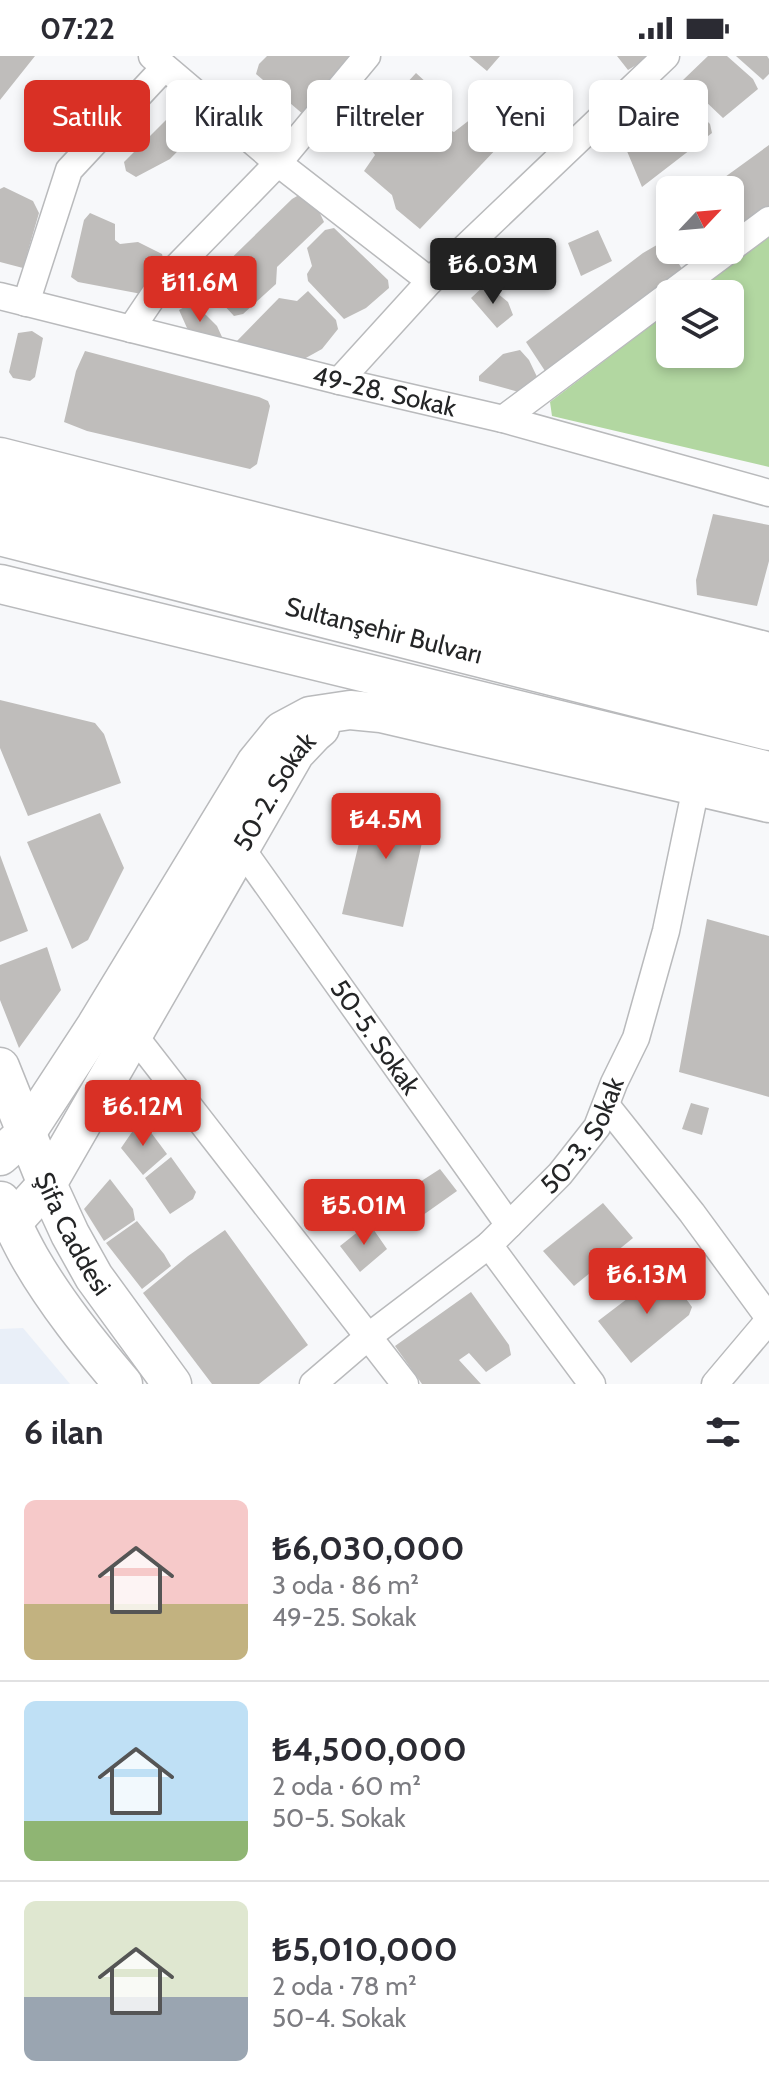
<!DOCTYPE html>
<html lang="tr">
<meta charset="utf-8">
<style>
body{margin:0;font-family:Cabin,sans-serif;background:#f7f7f7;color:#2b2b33;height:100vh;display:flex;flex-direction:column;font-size:30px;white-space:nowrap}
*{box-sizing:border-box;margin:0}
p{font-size:26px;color:#7c7c81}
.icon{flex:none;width:44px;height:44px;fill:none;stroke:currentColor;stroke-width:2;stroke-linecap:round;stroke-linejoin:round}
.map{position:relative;height:1328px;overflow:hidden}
.drawer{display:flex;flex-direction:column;background:#fff;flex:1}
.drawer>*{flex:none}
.hud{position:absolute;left:24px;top:24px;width:722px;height:72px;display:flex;gap:16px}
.needle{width:52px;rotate:64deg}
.fabs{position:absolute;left:656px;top:120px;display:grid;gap:16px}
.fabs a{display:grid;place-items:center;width:88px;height:88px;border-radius:12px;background:#fff;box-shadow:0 4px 12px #0003;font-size:40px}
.price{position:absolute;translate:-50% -68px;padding:0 18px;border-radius:8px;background:#d93025;color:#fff;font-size:26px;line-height:52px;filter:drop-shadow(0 2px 4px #0008)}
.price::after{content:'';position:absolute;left:50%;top:48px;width:24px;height:18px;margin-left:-12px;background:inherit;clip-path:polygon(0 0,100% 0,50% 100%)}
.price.selected{background:#222;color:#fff}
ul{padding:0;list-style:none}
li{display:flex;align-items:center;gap:24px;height:200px;padding:0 24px}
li+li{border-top:2px solid #e1e1e2}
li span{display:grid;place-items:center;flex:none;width:224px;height:160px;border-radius:12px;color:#555}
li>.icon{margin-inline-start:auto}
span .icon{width:96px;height:96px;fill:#fffc;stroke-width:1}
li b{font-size:34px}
h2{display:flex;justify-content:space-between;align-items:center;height:96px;padding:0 24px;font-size:34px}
.tag{padding:0 28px;border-radius:12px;background:#fff;box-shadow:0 4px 12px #0003;font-size:28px;line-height:72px}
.tag.selected{background:#d93025;color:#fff}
.status{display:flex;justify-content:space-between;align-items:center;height:56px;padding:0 40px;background:#fff;direction:ltr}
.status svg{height:22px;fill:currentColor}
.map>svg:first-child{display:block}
.built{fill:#e9eff8}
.green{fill:#b2d7a1}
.building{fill:#bfbdbb}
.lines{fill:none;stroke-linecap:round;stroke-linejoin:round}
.street-casing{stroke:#b9babc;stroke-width:29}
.secondary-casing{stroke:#b9babc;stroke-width:41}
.highway-casing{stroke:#b9babc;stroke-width:47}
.street{stroke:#fff;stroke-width:26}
.secondary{stroke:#fff;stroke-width:38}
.highway{stroke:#fff;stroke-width:44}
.labels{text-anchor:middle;stroke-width:6;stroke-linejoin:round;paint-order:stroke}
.street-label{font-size:26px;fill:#242526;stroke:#f7f8fa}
</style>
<div class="status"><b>07:22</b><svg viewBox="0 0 49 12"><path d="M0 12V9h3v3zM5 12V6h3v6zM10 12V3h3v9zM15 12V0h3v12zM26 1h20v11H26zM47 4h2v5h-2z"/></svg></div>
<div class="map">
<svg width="769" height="1328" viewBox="0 0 769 1328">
<rect width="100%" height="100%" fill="#f7f8fa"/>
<!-- built -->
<path class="built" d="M 23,1272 L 70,1328 L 0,1328 L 0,1273 Z"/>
<!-- green -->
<path class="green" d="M 769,180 L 769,411 L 552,360 L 550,346 L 670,255 L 670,298 L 730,298 L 730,238 L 692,238 Z"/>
<!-- building -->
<path class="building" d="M 0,0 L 35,0 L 0,44 Z
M 267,0 L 354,0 L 304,59 L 256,18 L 259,8 Z
M 469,0 L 500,0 L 487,15 Z
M 617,0 L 651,0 L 628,14 Z
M 708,0 L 727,0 L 753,23 L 758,33 L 723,62 L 683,24 Z
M 736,0 L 767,0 L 769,3 L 769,18 L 763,24 Z
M 416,17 L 441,40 L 441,47 L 432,61 L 438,69 L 454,76 L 476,59 L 492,74 L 500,89 L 420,173 L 396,153 L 392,139 L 364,115 L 375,99 L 360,78 Z
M 86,24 L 111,47 L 116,59 L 101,68 L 82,50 L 72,33 Z
M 542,26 L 559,29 L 573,39 L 562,65 L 556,68 L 531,53 Z
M 673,38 L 682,40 L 710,68 L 712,77 L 642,131 L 624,88 Z
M 187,43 L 210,62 L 170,103 L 136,121 L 126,115 L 124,106 Z
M 769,89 L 769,153 L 730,183 L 730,134 L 707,134 Z
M 4,131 L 33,145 L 39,157 L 23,212 L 0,206 L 0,133 Z
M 304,136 L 318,153 L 324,166 L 277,211 L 276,228 L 243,258 L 234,260 L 208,232 L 208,225 L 292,143 Z
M 90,157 L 115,168 L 115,184 L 120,188 L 138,186 L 162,198 L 165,210 L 147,239 L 78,226 L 71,221 L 84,164 Z
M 334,172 L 388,224 L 389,232 L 366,252 L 344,263 L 308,225 L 307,218 L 312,210 L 307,192 L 325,174 Z
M 598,174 L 612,205 L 581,220 L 568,187 Z
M 662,186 L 671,195 L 684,216 L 547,318 L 526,286 L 643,197 Z
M 678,194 L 715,194 L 690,213 Z
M 486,228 L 508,246 L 513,259 L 497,272 L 471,242 Z
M 308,235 L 336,264 L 338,273 L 322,293 L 304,303 L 235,287 L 279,242 L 297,245 Z
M 193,246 L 217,270 L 222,281 L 205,290 L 187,272 L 179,254 Z
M 32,275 L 43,282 L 35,321 L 30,325 L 13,322 L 9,316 L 18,277 Z
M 520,294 L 529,304 L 539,325 L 526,338 L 479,325 L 479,320 L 503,298 Z
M 85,295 L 259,341 L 268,345 L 270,350 L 257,408 L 250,413 L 87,375 L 64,366 L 76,315 Z
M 713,458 L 769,469 L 769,505 L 757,550 L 697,539 L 696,524 Z
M 0,644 L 95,667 L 104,678 L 121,727 L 28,760 L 0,692 Z
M 371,737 L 430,751 L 403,871 L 342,858 Z
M 100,757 L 124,812 L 88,884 L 72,893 L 27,786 Z
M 0,799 L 28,875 L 0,886 Z
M 707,863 L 769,880 L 769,1041 L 679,1016 Z
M 47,891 L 61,934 L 19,992 L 0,944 L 0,909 Z
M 691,1047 L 709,1052 L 702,1079 L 682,1073 Z
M 141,1063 L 167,1098 L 143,1119 L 121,1092 Z
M 171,1101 L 196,1136 L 193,1143 L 170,1158 L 145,1122 Z
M 440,1113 L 457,1135 L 416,1164 L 398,1140 Z
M 110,1123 L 133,1153 L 135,1164 L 104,1185 L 84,1153 Z
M 603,1147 L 633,1182 L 574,1230 L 543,1195 Z
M 137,1165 L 164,1198 L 171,1210 L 142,1233 L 106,1187 Z
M 369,1167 L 387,1193 L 360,1216 L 340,1190 Z
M 225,1174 L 308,1289 L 259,1328 L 212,1328 L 143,1237 L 188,1200 Z
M 665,1214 L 692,1251 L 689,1259 L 631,1307 L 598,1265 Z
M 471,1236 L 509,1289 L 511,1299 L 486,1316 L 469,1297 L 459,1304 L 481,1328 L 422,1328 L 395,1290 Z"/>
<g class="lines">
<defs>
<g id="street">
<path d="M 152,0 L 278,107 L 430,225"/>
<path d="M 730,193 L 769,164"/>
<path id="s1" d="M 0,240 L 339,325 L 503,363 L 769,437"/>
<path d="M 26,247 L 69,114 L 164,12"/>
<path d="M 131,273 L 164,224 L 278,107 L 367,0"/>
<path d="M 339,325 L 430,225 L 666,0"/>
<path d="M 503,363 L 729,194"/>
<path id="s2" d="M 241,792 L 509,1169"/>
<path d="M 133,978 L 405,1328"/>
<path d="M 606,1049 L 692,1157 L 769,1262"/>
<path d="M 489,1189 L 592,1328"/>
<path id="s3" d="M 313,1328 L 369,1280 L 489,1189 L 560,1118 L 597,1071 L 614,1027 L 636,982 L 666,875 L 696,731"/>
<path d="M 715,1328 L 769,1264"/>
</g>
<g id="secondary">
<path d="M 0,401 L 769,596"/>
<path d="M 0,528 L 769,715"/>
<path id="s4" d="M 0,1011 L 47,1128 L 70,1178 L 94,1221 L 172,1328"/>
<path d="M 0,1100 L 26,1077 L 96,970 L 256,707 L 282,675 L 310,660 L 350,654 L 381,657 L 769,747"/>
<path d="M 1,1145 C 11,1164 19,1183 30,1202 C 56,1247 89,1288 123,1328"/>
<path id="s5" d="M 12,1167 L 47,1128 L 295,697 L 314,677 L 320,672"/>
</g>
<g id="highway">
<path d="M 0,434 L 769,629"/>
<path id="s6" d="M 0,477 L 769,672"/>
</g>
</defs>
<!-- street casing -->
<use href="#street" class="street-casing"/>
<!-- secondary casing -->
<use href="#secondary" class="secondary-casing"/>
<!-- highway casing -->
<use href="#highway" class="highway-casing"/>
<!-- street -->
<use href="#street" class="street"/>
<!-- secondary -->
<use href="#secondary" class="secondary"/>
<!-- highway -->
<use href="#highway" class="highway"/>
</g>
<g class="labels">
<!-- street labels -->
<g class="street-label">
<text dy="9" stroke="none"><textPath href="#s1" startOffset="396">49-28. Sokak</textPath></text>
<text dy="9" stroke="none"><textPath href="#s6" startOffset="396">Sultanşehir Bulvarı</textPath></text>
<text dy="9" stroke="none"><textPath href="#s5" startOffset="506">50-2. Sokak</textPath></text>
<text dy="9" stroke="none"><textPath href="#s2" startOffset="232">50-5. Sokak</textPath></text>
<text dy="9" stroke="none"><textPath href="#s3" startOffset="370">50-3. Sokak</textPath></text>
<text dy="9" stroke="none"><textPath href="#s4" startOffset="182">Şifa Caddesi</textPath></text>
</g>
</g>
</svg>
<div class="fabs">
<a><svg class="needle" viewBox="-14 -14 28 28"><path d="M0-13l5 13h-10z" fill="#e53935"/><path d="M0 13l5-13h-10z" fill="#7c7c81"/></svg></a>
<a><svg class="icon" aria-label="layers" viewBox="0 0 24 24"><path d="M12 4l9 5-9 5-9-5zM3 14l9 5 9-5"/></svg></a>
</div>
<b class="price selected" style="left:493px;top:250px">₺6.03M</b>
<b class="price" style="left:200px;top:268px">₺11.6M</b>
<b class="price" style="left:386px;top:805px">₺4.5M</b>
<b class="price" style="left:143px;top:1092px">₺6.12M</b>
<b class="price" style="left:364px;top:1191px">₺5.01M</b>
<b class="price" style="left:647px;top:1260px">₺6.13M</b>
<div class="hud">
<a class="tag selected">Satılık</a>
<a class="tag">Kiralık</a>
<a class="tag">Filtreler</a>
<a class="tag">Yeni</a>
<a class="tag">Daire</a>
</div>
</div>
<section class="drawer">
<h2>6 ilan<svg class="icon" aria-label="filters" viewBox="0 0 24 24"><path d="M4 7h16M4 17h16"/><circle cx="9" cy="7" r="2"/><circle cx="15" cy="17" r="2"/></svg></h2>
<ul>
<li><span style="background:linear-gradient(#f6c9c9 65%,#c2b280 0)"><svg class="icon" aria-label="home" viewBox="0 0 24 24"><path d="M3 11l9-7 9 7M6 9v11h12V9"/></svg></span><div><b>₺6,030,000</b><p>3 oda · 86 m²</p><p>49-25. Sokak</p></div></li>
<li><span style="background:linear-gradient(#bfe0f5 75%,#8fb573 0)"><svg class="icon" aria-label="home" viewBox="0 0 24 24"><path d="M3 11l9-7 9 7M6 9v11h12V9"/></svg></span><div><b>₺4,500,000</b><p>2 oda · 60 m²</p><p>50-5. Sokak</p></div></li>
<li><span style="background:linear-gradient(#dfe7d0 60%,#9aa5b1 0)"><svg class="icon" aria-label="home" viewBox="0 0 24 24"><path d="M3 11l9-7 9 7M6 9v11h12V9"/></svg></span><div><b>₺5,010,000</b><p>2 oda · 78 m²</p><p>50-4. Sokak</p></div></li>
</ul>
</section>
